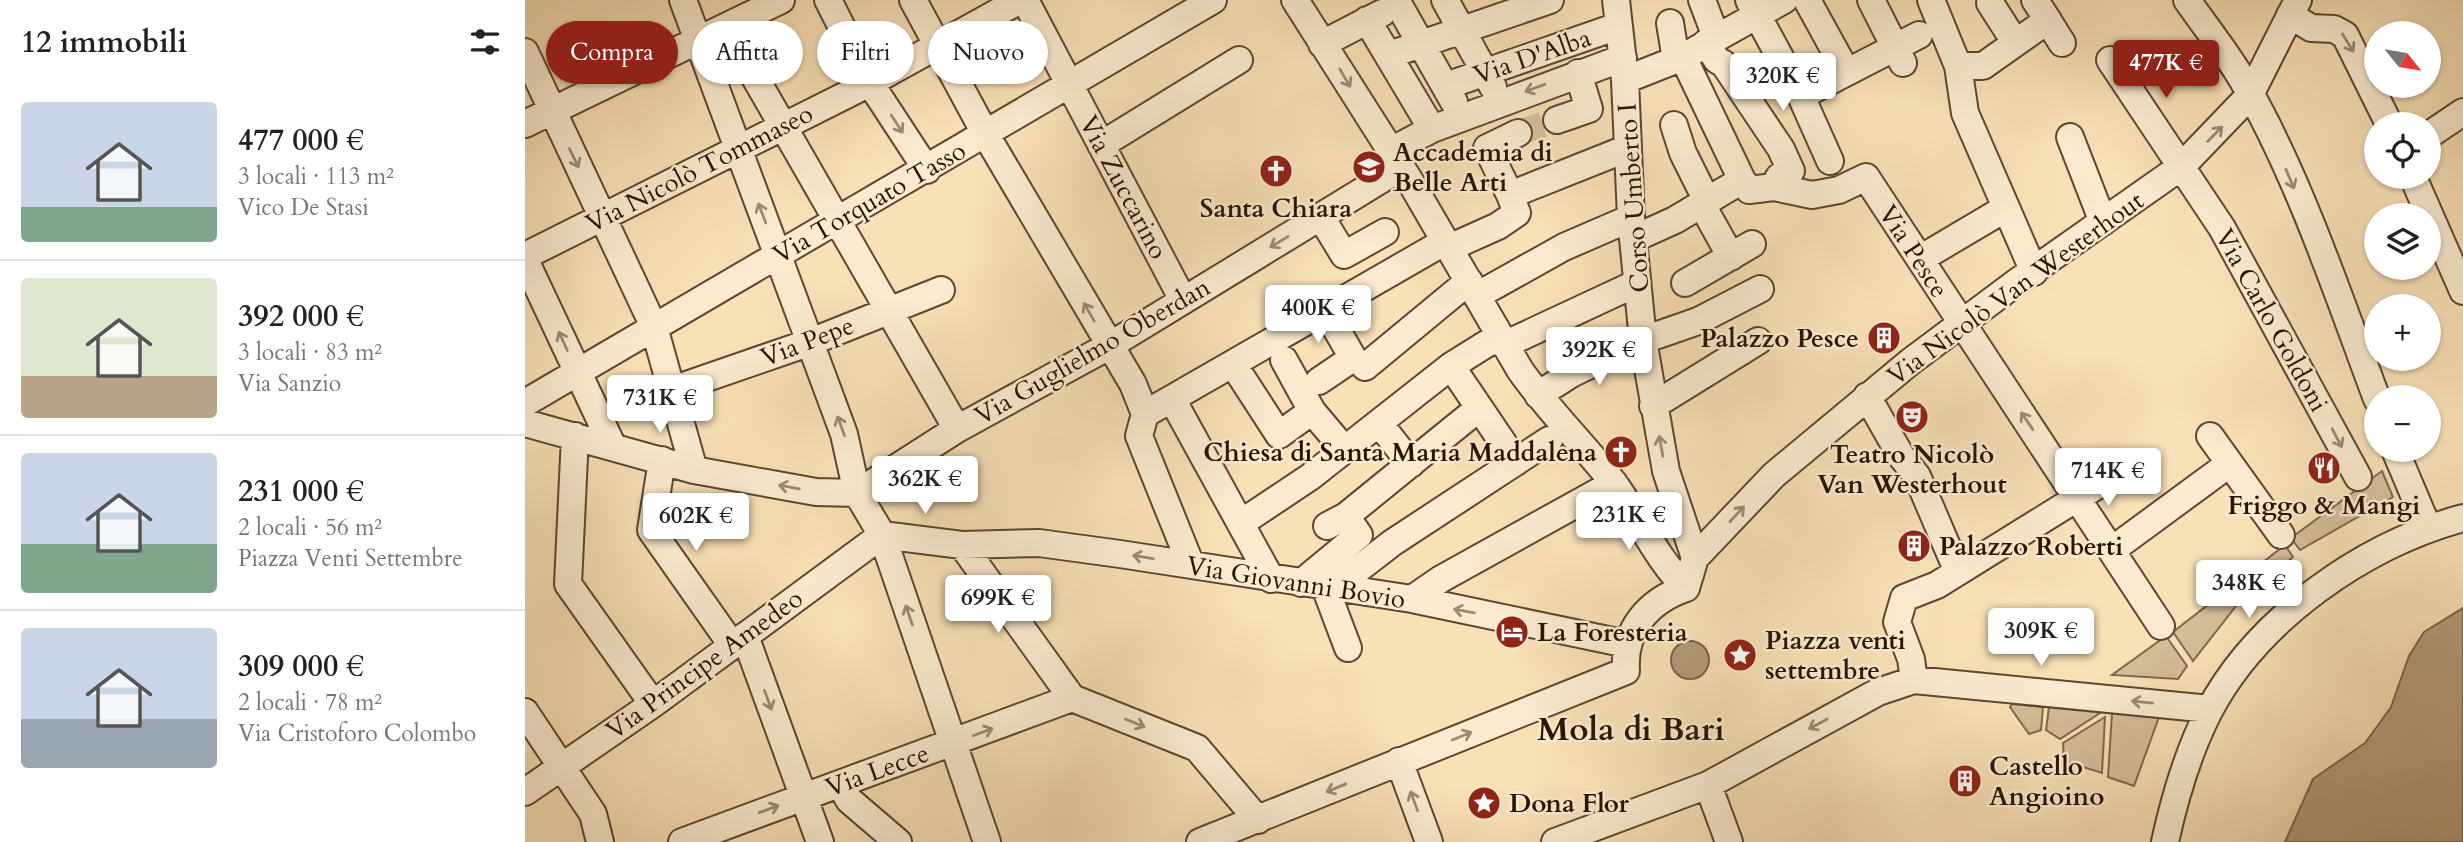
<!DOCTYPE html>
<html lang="it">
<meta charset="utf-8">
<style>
body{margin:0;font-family:Cardo,serif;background:#f2f2f2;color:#202124;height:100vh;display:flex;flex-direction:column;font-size:26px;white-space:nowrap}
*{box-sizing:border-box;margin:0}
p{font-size:23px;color:#757577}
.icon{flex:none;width:38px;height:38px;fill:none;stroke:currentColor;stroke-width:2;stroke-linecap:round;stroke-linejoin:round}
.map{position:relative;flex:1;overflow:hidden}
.panel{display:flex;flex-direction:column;background:#fff;width:525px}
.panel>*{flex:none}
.guide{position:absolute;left:21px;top:21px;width:665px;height:63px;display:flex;gap:14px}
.needle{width:46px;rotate:120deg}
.controls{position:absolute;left:1839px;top:21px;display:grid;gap:14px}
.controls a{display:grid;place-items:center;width:77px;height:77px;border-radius:50%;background:#fff;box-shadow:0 2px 5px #0004;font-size:35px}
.price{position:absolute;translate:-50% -60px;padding:0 16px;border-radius:7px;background:#fff;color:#222;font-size:23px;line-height:46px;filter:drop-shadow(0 2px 4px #0008)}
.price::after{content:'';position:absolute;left:50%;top:42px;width:21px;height:16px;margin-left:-10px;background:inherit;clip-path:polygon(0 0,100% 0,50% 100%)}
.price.active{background:#8f2418;color:#fff}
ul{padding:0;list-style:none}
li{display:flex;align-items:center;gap:21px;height:175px;padding:0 21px}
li+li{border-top:2px solid #e0e0e0}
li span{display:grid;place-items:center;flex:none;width:196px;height:140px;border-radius:7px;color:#555}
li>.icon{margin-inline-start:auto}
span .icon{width:84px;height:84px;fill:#fffc;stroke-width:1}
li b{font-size:30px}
h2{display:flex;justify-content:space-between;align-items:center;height:84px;padding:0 21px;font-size:30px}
.chip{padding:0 24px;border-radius:32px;background:#fff;box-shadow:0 2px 5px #0004;font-size:24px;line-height:63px}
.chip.active{background:#8f2418;color:#fff}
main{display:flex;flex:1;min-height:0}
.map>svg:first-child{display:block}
.green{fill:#d5bd99;stroke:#7f684e;stroke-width:2}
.water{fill:#b29a7a;stroke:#7b644b;stroke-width:2}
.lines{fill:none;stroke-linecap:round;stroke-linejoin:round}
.minor-tunnel{stroke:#d9c19c;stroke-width:26;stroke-dasharray:26 13;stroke-linecap:butt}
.minor-casing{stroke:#5d4631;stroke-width:30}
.minor{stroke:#faebd0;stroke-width:26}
.oneway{stroke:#9c8a74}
.labels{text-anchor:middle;stroke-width:5;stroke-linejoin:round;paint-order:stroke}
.street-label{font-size:26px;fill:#291304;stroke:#faebd0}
.poi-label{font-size:26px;font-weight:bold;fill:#291304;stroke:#faebd0;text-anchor:start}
.district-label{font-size:33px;font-weight:bold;fill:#291304;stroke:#faebd0}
</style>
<main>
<section class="panel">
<h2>12 immobili<svg class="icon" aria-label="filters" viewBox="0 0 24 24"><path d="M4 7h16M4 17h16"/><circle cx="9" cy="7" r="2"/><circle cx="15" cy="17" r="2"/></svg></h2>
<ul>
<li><span style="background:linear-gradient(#c9d6e8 75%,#7fa58c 0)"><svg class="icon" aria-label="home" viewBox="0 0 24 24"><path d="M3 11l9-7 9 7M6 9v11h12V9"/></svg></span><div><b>477 000 €</b><p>3 locali · 113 m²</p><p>Vico De Stasi</p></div></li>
<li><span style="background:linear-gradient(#dfe7d0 70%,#b9a48a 0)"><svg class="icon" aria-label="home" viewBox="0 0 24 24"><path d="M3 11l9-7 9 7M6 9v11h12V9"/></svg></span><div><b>392 000 €</b><p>3 locali · 83 m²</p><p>Via Sanzio</p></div></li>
<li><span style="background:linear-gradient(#c9d6e8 65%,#7fa58c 0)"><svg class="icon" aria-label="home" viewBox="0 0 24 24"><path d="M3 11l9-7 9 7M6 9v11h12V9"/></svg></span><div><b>231 000 €</b><p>2 locali · 56 m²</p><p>Piazza Venti Settembre</p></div></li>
<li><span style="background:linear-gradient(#c9d6e8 65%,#9aa5b1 0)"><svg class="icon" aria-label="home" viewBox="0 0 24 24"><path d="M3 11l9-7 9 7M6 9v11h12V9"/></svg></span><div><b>309 000 €</b><p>2 locali · 78 m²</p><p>Via Cristoforo Colombo</p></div></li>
</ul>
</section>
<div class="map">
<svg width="1938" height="842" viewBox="0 0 1938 842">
<rect width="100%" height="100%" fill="#f8e0b7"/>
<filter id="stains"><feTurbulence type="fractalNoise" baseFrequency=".00286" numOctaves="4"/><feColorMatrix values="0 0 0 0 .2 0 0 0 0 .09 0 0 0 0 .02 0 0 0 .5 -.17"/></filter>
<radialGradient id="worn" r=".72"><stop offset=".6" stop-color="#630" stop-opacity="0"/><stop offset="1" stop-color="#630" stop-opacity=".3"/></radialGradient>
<!-- green -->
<path class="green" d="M 1857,471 L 1868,497 L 1775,550 L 1766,538 Z
M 1760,545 L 1768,557 L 1715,601 L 1668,661 L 1648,632 Z
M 1641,636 L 1662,666 L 1653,679 L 1587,675 Z
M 1487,704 L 1518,707 L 1516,730 L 1504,734 L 1485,707 Z
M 1524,707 L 1572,711 L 1575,713 L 1535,739 L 1521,730 Z
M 1587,713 L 1634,717 L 1609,786 L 1583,777 Z
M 1580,717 L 1577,773 L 1539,761 L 1538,743 Z"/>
<!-- water -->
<path class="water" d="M 1938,608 L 1938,842 L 1760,842 L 1788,779 L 1840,743 L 1866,707 L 1884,656 L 1899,632 Z
M1146 660a19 19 0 1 1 38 0a19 19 0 1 1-38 0Z"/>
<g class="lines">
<!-- minor-tunnel -->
<path class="minor-tunnel" d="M 993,133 L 1032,120"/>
<defs>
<path id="minor" d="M 158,0 L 319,434 L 332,493 L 357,535 L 462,842
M 303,0 L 345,83 L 402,170
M 388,0 L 461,135 L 608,384 L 620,414
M 500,0 L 658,300
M 770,0 L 885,181 L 995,370 C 1023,410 1058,444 1088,482 C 1114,517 1130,557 1161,588
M 871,0 L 929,102
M 920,0 L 968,87
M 1091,0 L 1100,80 L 1106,218 L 1118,340 L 1141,471 L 1170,558
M 1177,0 L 1191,37
M 1224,0 L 1276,96 L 1305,161
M 1282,0 L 1321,71
M 1346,0 L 1378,63
M 1406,0 L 1433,66 L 1440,113 L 1509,272
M 1510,0 L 1537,43
M 1662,0 C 1680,26 1701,52 1717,79 C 1773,174 1813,295 1852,399
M 1465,3 L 1490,42
M 1765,15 L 1786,28 L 1809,29 L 1820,35 L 1864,124
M 842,20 L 907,129
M 1145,23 L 1151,60
M 201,27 L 432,429
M 1181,43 L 1192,60 L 1199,64 L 1256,149 L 1266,171 L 1254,177 L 1249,187
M 797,44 L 857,13
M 0,52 L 129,327 L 169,470
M 864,55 L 1025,0
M 1158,57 L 1217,180
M 1585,60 L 1697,228 L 1833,477
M 1433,66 L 1458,66 L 1523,20
M 1100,80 L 1158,57 L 1259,0
M 921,86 L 1093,26
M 1276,96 L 1394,35
M 1032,120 L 1064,109 L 1053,73
M 0,124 L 256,0
M 1149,125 L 1158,153 L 1180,197 L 1176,203 L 1206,257
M 1904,135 L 1938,112
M 1545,137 L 1578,222
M 576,145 L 714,60
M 864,152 L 907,129 L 1098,58
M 1888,177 L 1938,291
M 985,195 L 962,148 L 993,133
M 796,217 L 819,255 L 860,232
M 1108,239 L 1150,220 L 1217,180 L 1224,190 L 1249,187 L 1287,195 L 1314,190 L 1341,177 L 1636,626
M 924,248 L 973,226 L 992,213 L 985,195 L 1103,148
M 0,256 L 345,83 L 495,0
M 1395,259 L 1481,208
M 0,260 L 88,447
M 1160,283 L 1227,244
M 953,295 L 1039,247 L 1106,218
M 979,345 L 1112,283
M 759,360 L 787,411 L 819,449
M 708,364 L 754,435 L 787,411
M 926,366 L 991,462
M 840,367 L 944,281
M 794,381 L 828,358 L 801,311
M 147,390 L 283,343 L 416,290
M 1013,395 L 1046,374 L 1110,343 L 1173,321 L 1235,289
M 1342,396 L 1376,456 L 1392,476 L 1433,572
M 647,399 L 746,579
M 0,403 L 688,0
M 1128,406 L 1233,341
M 620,414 L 919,242
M 620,414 L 614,436 L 666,565
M 0,423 L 169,470 L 291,492 L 332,493 L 432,429 L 584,346 L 875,168
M 854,423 L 886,464
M 50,436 L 43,584 L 128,704
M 1685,436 L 1756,535
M 1870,450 L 1903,528
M 137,460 L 126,530 L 207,645
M 716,523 L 785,477 L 926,366 L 974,336
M 802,526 L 821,516 L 954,408
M 357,535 L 437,545 L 514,543 L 595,554 L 887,599 L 1102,644
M 437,545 L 547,698 L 672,748 L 733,820
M 1587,550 L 1704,464
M 776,583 L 834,535 L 821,516
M 800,587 L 823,648
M 809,588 L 867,543 L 1024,440
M 1161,588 L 1170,558 L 1249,475 L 1385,362 L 1492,282 L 1657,166 L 1725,95 L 1773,0
M 887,599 L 916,579 L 1089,483
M 220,636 L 295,842
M 1389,680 L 1386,659 L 1372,622 L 1379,598 L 1412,585 L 1586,477
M 0,712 L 68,814 L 75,842
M 874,761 L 904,842
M 315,784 L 324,800 L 373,842
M 1183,785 L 1204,842
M 0,792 L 128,704 L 357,535
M 157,842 L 547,698
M 675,842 L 1101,671 C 1098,630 1123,601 1161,588
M 1030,842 L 1183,785 L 1353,692 L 1389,680 L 1685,709
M 1640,842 C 1650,796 1663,752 1684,711 C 1733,618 1839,545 1938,518"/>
</defs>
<!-- minor casing -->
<use href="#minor" class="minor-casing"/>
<!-- minor -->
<use href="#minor" class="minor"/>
</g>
<!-- one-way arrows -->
<defs><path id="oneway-shaft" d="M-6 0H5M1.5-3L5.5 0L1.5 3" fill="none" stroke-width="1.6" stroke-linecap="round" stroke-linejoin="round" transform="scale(1.75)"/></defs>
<g class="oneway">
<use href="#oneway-shaft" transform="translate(1823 43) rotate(58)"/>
<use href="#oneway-shaft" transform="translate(820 78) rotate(60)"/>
<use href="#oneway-shaft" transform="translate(1010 88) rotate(160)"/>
<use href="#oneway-shaft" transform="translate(372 124) rotate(57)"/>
<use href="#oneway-shaft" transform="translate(1690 134) rotate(-45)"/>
<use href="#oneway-shaft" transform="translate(49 158) rotate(64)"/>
<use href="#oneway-shaft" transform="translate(1765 179) rotate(67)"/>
<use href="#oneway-shaft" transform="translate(237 213) rotate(-111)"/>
<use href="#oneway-shaft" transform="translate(754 242) rotate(149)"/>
<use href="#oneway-shaft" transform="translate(564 312) rotate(-120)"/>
<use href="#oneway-shaft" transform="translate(38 341) rotate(-115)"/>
<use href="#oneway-shaft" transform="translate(1502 421) rotate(-124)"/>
<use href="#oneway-shaft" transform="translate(316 426) rotate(-110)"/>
<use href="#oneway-shaft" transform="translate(1812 438) rotate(62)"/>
<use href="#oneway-shaft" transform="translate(1136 446) rotate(-101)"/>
<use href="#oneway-shaft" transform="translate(264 487) rotate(-170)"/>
<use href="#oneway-shaft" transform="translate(1212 514) rotate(-47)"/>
<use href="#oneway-shaft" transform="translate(618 557) rotate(-171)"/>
<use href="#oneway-shaft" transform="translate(939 611) rotate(-170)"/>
<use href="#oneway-shaft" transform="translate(384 615) rotate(-109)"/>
<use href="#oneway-shaft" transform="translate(243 700) rotate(70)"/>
<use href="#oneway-shaft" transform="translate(1617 702) rotate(-174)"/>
<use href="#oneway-shaft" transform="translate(610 723) rotate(22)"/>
<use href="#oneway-shaft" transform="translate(1293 724) rotate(151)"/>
<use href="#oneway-shaft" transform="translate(458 732) rotate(-21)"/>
<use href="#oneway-shaft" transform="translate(937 736) rotate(-22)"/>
<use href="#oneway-shaft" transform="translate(811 788) rotate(157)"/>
<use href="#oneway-shaft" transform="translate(889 801) rotate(-110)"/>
<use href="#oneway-shaft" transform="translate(244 809) rotate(-21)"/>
</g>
<!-- icons -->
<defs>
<symbol id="university-disc" viewBox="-11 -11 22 22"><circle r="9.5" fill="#8f2418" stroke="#faebd0"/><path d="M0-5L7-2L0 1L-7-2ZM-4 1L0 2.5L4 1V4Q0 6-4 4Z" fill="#fff"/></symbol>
<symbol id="church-disc" viewBox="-11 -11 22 22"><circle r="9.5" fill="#8f2418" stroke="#faebd0"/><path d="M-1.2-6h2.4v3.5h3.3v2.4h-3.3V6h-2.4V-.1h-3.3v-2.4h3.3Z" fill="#fff"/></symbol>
<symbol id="building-disc" viewBox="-11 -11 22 22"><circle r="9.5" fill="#8f2418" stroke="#faebd0"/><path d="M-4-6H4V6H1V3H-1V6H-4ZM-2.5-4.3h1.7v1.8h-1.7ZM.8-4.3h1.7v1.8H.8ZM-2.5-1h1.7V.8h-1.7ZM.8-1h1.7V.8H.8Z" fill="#fff"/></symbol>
<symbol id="theatre-disc" viewBox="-11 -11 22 22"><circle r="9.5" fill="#8f2418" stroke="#faebd0"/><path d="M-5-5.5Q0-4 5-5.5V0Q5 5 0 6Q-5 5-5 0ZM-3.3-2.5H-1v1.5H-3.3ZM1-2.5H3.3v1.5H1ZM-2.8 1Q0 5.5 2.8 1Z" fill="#fff"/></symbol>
<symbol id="restaurant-disc" viewBox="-11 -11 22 22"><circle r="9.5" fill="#8f2418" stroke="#faebd0"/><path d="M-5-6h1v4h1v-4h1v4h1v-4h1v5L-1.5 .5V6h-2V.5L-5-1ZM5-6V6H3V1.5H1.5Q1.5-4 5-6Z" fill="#fff"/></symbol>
<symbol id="hotel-disc" viewBox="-11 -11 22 22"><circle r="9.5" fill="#8f2418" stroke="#faebd0"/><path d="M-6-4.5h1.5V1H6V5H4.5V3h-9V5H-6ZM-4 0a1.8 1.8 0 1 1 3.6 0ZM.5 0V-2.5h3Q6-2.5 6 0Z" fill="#fff"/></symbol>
<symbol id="sight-disc" viewBox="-11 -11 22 22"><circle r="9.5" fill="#8f2418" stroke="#faebd0"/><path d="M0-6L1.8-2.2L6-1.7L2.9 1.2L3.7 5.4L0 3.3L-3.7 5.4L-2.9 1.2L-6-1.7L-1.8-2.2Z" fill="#fff"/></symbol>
</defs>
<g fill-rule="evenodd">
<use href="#university-disc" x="825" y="148" width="38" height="38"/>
<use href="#church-disc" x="732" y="152" width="38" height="38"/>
<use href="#building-disc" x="1340" y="319" width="38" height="38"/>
<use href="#theatre-disc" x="1368" y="398" width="38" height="38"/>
<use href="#church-disc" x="1077" y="433" width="38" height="38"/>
<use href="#restaurant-disc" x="1780" y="449" width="38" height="38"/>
<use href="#building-disc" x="1370" y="527" width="38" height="38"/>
<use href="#hotel-disc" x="968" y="613" width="38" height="38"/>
<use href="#sight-disc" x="1196" y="636" width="38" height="38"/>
<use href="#building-disc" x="1421" y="762" width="38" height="38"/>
<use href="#sight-disc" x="940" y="784" width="38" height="38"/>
</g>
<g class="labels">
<!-- street labels -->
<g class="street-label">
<text transform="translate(1007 56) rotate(-19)" y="9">Via D'Alba</text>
<text transform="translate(174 168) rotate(-27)" y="9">Via Nicolò Tommaseo</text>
<text transform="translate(599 187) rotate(62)" y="9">Via Zuccarino</text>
<text transform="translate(1108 198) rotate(-94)" y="9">Corso Umberto I</text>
<text transform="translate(344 202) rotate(-30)" y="9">Via Torquato Tasso</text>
<text transform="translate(1389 251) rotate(57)" y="9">Via Pesce</text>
<text transform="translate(1490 288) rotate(-36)" y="9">Via Nicolò Van Westerhout</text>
<text transform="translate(1747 320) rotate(61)" y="9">Via Carlo Goldoni</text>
<text transform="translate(282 341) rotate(-21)" y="9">Via Pepe</text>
<text transform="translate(567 351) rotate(-30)" y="9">Via Guglielmo Oberdan</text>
<text transform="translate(771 582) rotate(9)" y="9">Via Giovanni Bovio</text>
<text transform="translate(179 664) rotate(-36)" y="9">Via Principe Amedeo</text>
<text transform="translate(352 770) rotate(-20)" y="9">Via Lecce</text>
</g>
<!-- poi labels -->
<g class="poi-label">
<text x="868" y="161">Accademia di<tspan x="868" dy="30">Belle Arti</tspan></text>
<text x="751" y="217" text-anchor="middle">Santa Chiara</text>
<text x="1334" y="347" text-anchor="end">Palazzo Pesce</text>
<text x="1072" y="461" text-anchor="end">Chiesa di Santa Maria Maddalena</text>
<text x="1387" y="463" text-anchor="middle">Teatro Nicolò<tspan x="1387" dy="30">Van Westerhout</tspan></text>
<text x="1799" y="514" text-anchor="middle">Friggo &amp; Mangi</text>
<text x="1414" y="555">Palazzo Roberti</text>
<text x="1012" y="641">La Foresteria</text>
<text x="1240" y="649">Piazza venti<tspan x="1240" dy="30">settembre</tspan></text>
<text x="1464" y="775">Castello<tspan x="1464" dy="30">Angioino</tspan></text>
<text x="984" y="812">Dona Flor</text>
</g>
<!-- district labels -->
<g class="district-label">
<text x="1106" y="740">Mola di Bari</text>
</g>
</g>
<rect width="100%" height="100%" filter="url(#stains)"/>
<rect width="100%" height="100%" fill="url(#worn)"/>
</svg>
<div class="controls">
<a><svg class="needle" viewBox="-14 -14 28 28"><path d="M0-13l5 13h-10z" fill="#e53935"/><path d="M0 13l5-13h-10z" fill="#757577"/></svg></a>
<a><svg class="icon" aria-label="locate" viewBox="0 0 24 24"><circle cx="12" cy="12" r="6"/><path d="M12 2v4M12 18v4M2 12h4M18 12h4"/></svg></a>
<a><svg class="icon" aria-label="layers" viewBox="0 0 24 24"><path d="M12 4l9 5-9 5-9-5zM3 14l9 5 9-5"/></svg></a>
<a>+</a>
<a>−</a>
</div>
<b class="price active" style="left:1641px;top:100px">477K €</b>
<b class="price" style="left:1258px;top:113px">320K €</b>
<b class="price" style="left:793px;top:345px">400K €</b>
<b class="price" style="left:1074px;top:387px">392K €</b>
<b class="price" style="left:135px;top:435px">731K €</b>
<b class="price" style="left:1583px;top:508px">714K €</b>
<b class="price" style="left:400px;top:516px">362K €</b>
<b class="price" style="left:1104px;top:552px">231K €</b>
<b class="price" style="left:171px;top:553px">602K €</b>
<b class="price" style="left:1724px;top:620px">348K €</b>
<b class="price" style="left:473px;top:635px">699K €</b>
<b class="price" style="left:1516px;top:668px">309K €</b>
<div class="guide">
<a class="chip active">Compra</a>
<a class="chip">Affitta</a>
<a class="chip">Filtri</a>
<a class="chip">Nuovo</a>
</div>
</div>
</main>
